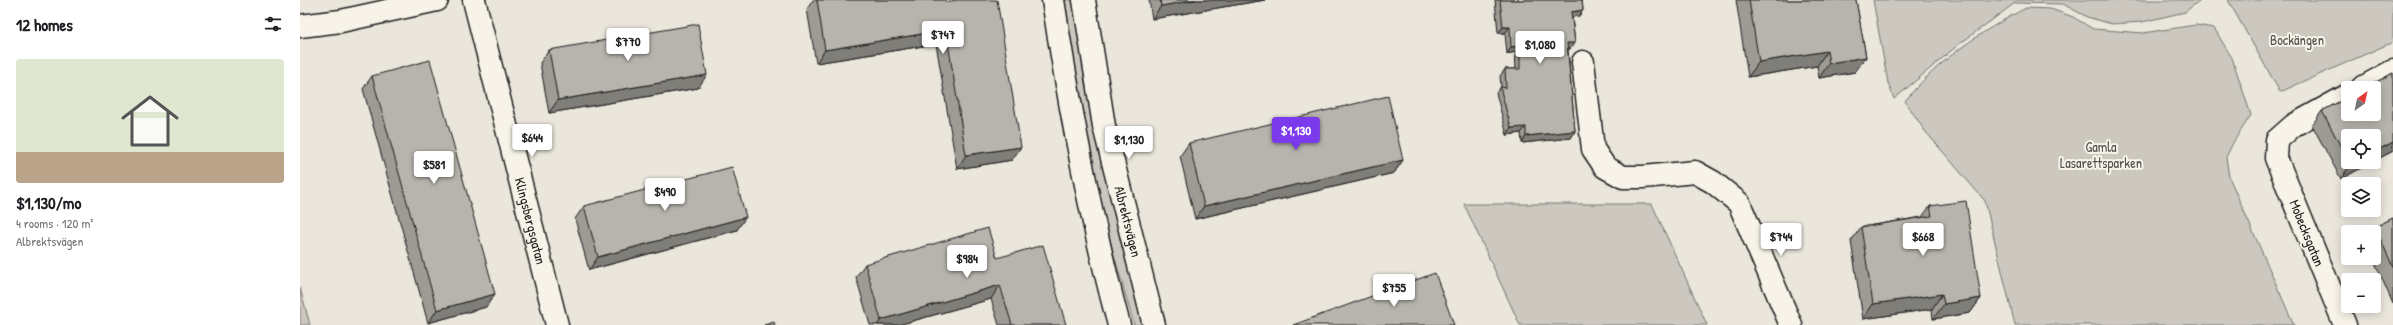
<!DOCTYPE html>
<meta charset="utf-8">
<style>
body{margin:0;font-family:"Patrick Hand",sans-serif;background:#f6f6f6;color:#202124;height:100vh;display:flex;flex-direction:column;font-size:15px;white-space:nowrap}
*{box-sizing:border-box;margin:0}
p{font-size:13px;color:#757577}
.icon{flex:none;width:22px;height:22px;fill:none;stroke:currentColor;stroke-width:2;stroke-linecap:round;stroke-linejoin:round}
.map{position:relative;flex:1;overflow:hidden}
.drawer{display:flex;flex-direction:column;background:#fff;width:300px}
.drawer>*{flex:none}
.needle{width:26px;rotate:33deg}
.buttons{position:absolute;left:2041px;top:81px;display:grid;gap:8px}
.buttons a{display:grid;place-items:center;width:40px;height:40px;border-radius:4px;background:#fff;box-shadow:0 2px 10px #0003;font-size:20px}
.price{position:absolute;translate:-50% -34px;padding:0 9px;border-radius:4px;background:#fff;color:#222;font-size:13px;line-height:26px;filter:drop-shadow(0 1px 2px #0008)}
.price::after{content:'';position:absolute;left:50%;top:24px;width:12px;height:9px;margin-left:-6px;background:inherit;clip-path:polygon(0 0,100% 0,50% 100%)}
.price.current{background:#7c3aed;color:#fff}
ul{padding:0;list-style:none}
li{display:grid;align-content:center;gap:8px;height:212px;padding:0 16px}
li+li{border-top:1px solid #e0e0e0}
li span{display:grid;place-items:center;height:124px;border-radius:4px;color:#555}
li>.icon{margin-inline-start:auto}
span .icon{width:72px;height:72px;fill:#fffc;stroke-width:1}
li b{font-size:17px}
h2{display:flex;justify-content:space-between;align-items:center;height:48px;padding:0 16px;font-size:17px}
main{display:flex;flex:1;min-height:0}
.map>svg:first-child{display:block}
.green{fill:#ccc8c0;stroke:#74726e}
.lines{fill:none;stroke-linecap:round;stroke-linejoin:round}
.minor-casing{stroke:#1c1c1c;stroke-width:25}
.major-casing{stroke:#1c1c1c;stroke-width:25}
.minor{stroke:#f7f3e8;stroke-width:22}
.major{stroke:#f7f3e8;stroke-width:22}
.wall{fill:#9d9b94;stroke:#1c1c1c}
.shaded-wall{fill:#7f7e78;stroke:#1c1c1c}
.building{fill:#b6b4ac;stroke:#1c1c1c}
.labels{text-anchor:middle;stroke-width:4;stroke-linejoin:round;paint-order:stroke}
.park-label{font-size:14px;fill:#51504d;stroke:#f7f3e8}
.street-label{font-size:14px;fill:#1c1c1c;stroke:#f7f3e8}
</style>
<main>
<section class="drawer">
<h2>12 homes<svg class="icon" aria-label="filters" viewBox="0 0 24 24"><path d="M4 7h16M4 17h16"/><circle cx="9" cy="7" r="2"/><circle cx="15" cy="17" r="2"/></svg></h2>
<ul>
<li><span style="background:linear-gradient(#dfe7d0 75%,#b9a48a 0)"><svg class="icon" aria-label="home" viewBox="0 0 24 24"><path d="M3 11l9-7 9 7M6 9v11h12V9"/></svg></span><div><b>$1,130/mo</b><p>4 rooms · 120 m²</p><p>Albrektsvägen</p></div></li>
</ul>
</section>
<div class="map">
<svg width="2093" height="325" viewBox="0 0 2093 325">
<rect width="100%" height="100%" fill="#eae6dc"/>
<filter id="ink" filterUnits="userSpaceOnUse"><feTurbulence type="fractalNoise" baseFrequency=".025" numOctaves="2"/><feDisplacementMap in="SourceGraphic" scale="8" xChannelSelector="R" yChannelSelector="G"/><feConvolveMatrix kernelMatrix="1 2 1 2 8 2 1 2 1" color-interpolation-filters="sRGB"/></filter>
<g filter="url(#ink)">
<!-- green -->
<path class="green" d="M 765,0 L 774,0 L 797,142 L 821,243 L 845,325 L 834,325 L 811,244 L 787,147 Z
M 1573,0 L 1900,0 L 1885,12 L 1842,22 L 1812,24 L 1787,17 L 1763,4 L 1715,3 L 1658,45 L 1594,99 L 1588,83 Z
M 1928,0 L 2093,0 L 2093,42 L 1980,92 Z
M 1726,8 L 1751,9 L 1773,17 L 1793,29 L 1843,33 L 1896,25 L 1914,28 L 1932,58 L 1951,115 L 1934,141 L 1926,157 L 1929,177 L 1994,325 L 1715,325 L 1685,201 L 1625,131 L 1605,101 C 1636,62 1681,31 1726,8 Z
M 1164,204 L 1352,204 L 1407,325 L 1220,325 Z
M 0,288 L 10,325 L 0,325 Z"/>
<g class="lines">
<defs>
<g id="minor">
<path id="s1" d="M 174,0 L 257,325"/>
<path d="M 0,26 L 41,21 L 137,0"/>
<path d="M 1283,62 L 1293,149 L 1305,167 L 1323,177 L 1343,177 L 1395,172 L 1413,182 L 1439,203 L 1491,325"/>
<path d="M 2062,88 L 2093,71"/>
<path d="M 2045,325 L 1976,158 L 1977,140 L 1994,125 L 2048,95"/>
</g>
<g id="major">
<path d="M 753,0 C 770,110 790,218 819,325"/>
<path id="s2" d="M 784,0 L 804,126 L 854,325"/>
</g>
</defs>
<!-- minor casing -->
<use href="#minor" class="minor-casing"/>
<!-- major casing -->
<use href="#major" class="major-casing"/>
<!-- minor -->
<use href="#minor" class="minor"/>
<!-- major -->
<use href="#major" class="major"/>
</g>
<!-- wall -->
<path class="wall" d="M 513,0 L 646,0 L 712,160 L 657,169 L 636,44 L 516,63 L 507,9 Z
M 849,0 L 965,0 L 852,19 Z
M 1195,0 L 1282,0 L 1283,10 L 1279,16 L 1272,17 L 1275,43 L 1270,49 L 1268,49 L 1275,131 L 1271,138 L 1222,143 L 1221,133 L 1207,135 L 1196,93 L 1201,87 L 1200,76 L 1205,69 L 1216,69 L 1215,52 L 1207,54 L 1205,33 L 1198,33 Z
M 1436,0 L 1556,0 L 1566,57 L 1555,72 L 1519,78 L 1517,66 L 1448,77 Z
M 249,50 L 398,88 L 249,113 L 240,63 Z
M 2093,73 L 2093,151 L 2074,161 L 2048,136 L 2048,162 L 2072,162 L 2041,179 L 2012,125 L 2022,111 Z
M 72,76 L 186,307 L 128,323 L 63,89 Z
M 889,143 L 1103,160 L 1094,173 L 895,219 L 880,156 Z
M 284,206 L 437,230 L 289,270 L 275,219 Z
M 1630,206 L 1681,298 L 1670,313 L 1633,319 L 1632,309 L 1563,319 L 1551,241 L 1561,227 L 1622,217 Z
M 2093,218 L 2093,304 L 2073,258 L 2074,258 L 2074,232 L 2072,232 L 2075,227 Z
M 697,258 L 766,325 L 699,325 L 691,299 L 598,325 L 570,325 L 556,277 L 565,264 Z"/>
<!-- shaded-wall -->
<path class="shaded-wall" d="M 895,0 L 965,0 L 852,19 L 861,6 Z
M 1283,10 L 1279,16 L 1267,18 L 1271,12 Z
M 1203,27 L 1210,27 L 1205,33 L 1198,33 Z
M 646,30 L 636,44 L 516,63 L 525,50 Z
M 1267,43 L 1275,43 L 1270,49 L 1263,50 Z
M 1220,46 L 1215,52 L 1207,54 L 1211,47 Z
M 1527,51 L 1517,66 L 1448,77 L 1459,62 Z
M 1566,57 L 1555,72 L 1519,78 L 1529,63 Z
M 407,75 L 398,88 L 249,113 L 258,100 Z
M 1226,127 L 1221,133 L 1207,135 L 1211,128 Z
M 1275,131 L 1271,138 L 1222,143 L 1226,136 Z
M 2093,142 L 2093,151 L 2074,161 L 2074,152 Z
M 721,147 L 712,160 L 657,169 L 666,155 Z
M 1103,160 L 1094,173 L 895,219 L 904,206 Z
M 2055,162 L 2072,162 L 2041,179 L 2050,165 Z
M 446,217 L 437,230 L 289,270 L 298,257 Z
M 700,285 L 691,299 L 598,325 L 577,325 L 581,320 Z
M 195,294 L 186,307 L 128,323 L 137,310 Z
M 1642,294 L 1632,309 L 1563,319 L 1573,304 Z
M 1681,298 L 1670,313 L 1633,319 L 1644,304 Z"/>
<!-- building -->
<path class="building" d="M 517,0 L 646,0 L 646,2 L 657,0 L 697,0 L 721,147 L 666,155 L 646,30 L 525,50 Z
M 860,0 L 895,0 L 861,6 Z
M 1200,0 L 1282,0 L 1283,10 L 1271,12 L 1275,43 L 1267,43 L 1275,131 L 1226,136 L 1226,127 L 1211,128 L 1200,87 L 1206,88 L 1205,69 L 1220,69 L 1220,46 L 1211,47 L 1210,27 L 1203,27 Z
M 1449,0 L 1556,0 L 1566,57 L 1529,63 L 1527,51 L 1459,62 Z
M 398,24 L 407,75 L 258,100 L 249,50 Z
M 130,60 L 195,294 L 137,310 L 72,76 Z
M 2093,73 L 2093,142 L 2074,152 L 2074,136 L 2048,136 L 2048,160 L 2022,111 L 2048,97 L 2048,114 L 2074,114 L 2074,88 L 2065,88 Z
M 1088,96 L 1103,160 L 904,206 L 889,143 Z
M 2049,162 L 2055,162 L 2050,165 Z
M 432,167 L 446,217 L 298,257 L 284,206 Z
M 1666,201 L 1681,298 L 1644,304 L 1642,294 L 1573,304 L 1561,227 L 1632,216 L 1630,206 Z
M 2093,218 L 2093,267 L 2075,227 Z
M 688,228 L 697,258 L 743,245 L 766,325 L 712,325 L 700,285 L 581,320 L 565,264 Z
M 1135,273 L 1154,325 L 993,325 Z
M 474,322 L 475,325 L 464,325 Z"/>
</g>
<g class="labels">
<!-- park labels -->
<g class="park-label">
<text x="1997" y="45">Bockängen</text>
<text x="1801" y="152">Gamla<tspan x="1801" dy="16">Lasarettsparken</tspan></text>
</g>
<!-- street labels -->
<g class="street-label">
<text dy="5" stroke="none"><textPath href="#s1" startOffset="228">Klingsbergsgatan</textPath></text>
<text dy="5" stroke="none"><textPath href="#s2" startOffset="226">Albrektsvägen</textPath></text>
<text transform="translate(2007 233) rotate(68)" y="5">Mobecksgatan</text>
</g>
</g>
</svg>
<div class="buttons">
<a><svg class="needle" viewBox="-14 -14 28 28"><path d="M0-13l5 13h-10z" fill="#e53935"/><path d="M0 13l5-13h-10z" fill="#757577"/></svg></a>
<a><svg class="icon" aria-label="locate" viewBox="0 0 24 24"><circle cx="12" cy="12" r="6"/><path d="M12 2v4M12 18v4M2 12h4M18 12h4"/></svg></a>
<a><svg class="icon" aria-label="layers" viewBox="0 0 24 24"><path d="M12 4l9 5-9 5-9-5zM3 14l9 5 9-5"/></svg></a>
<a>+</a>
<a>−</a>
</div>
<b class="price" style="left:643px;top:55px">$747</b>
<b class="price" style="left:328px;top:62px">$770</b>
<b class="price" style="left:1240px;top:65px">$1,080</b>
<b class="price current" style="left:996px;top:151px">$1,130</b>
<b class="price" style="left:232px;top:158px">$644</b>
<b class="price" style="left:829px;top:160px">$1,130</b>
<b class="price" style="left:134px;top:185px">$581</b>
<b class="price" style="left:365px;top:212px">$490</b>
<b class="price" style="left:1481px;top:257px">$744</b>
<b class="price" style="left:1623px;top:257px">$668</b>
<b class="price" style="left:667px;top:279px">$984</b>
<b class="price" style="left:1094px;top:308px">$755</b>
</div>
</main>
